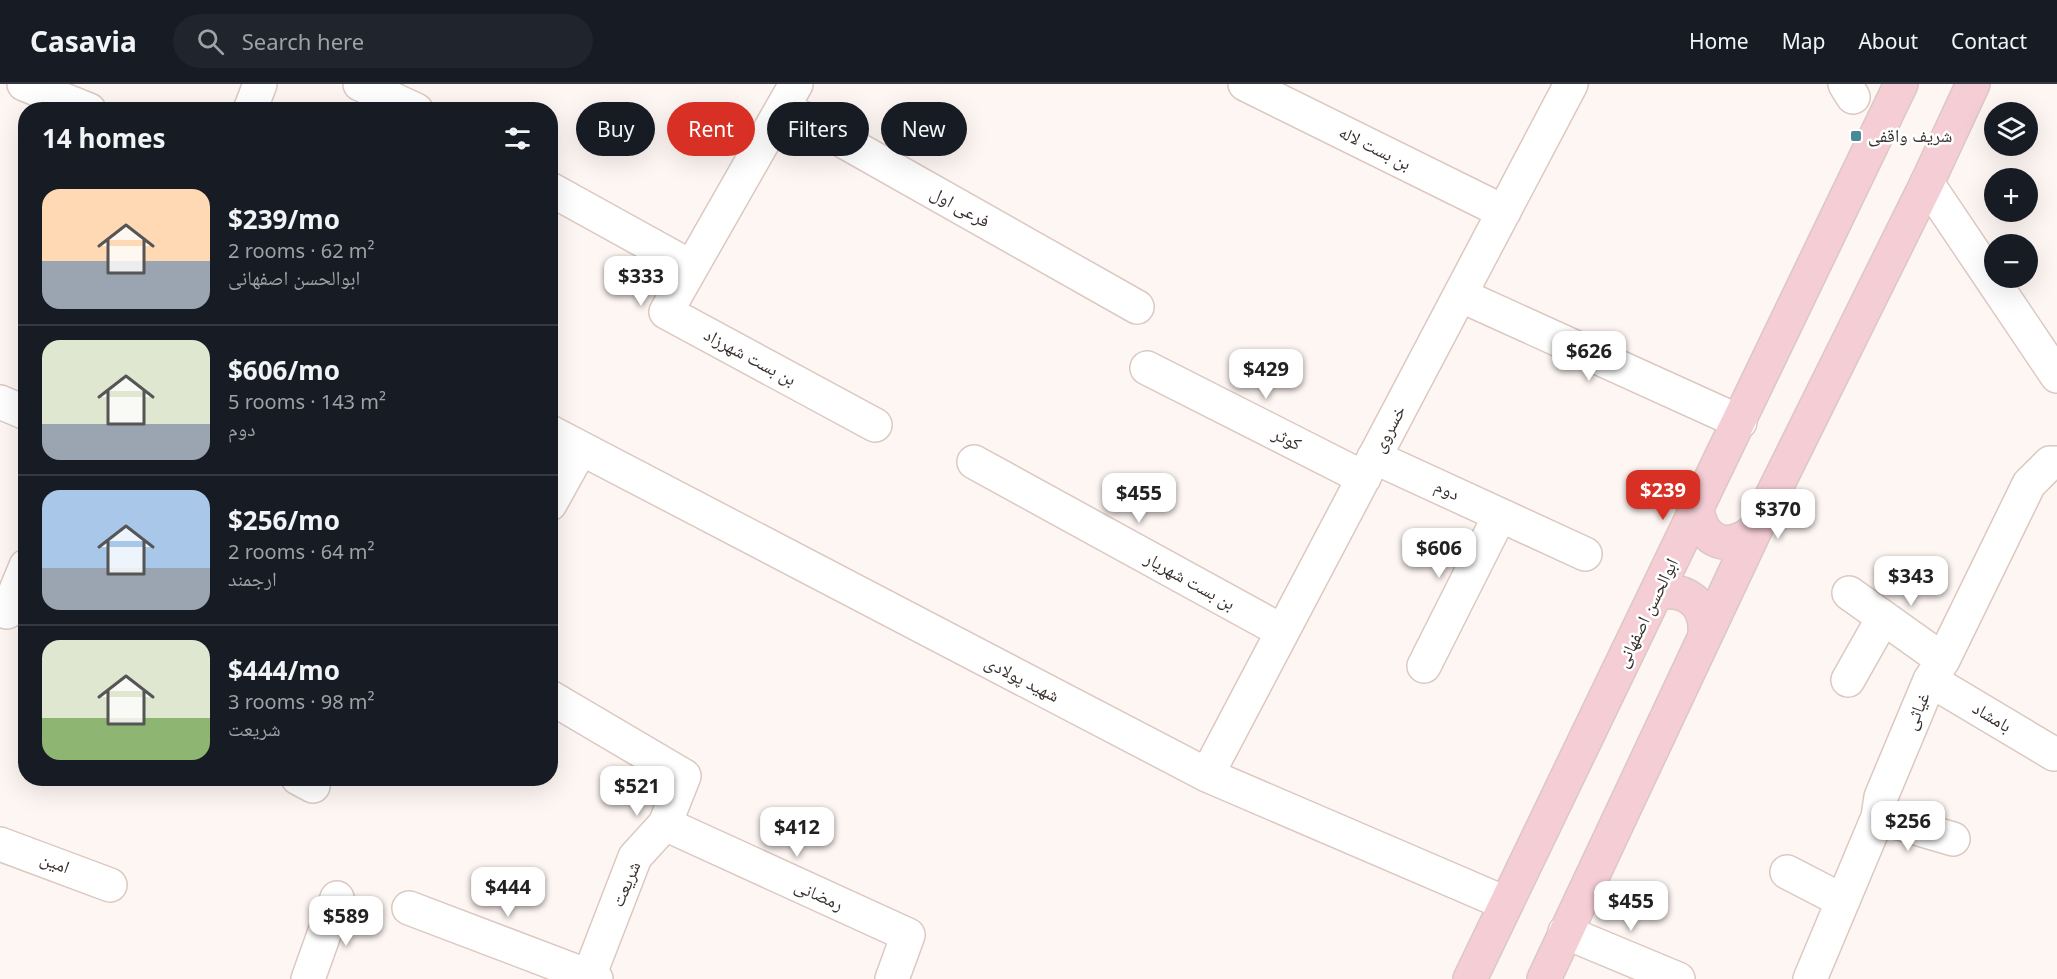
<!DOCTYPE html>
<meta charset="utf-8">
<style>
body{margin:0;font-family:"Noto Sans","Noto Naskh Arabic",sans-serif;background:#20242c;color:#f1f3f6;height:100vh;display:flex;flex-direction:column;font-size:22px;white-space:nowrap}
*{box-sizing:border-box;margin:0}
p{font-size:20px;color:#9ea1a6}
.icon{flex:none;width:33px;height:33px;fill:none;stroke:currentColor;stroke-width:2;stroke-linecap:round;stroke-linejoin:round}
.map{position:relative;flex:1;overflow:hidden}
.side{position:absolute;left:18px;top:18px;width:540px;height:684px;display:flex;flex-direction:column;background:#171b24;border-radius:24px;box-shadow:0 6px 24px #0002}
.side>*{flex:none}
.hud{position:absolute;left:576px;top:18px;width:570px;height:54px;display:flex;gap:12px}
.tools{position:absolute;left:1984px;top:18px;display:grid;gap:12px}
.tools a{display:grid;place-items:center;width:54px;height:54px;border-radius:50%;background:#171b24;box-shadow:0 6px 24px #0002;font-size:30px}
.price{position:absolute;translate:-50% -51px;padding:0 14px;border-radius:12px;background:#fff;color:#222;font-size:20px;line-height:39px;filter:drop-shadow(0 2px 3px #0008)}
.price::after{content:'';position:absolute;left:50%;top:36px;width:18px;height:14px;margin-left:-9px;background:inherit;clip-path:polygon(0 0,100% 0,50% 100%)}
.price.active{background:#d93025;color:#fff}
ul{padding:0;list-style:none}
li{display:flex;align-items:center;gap:18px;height:150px;padding:0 24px}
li+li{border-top:2px solid #363941}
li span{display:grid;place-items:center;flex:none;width:168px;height:120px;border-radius:18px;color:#555}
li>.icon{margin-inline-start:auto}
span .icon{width:72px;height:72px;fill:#fffc;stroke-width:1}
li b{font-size:26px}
h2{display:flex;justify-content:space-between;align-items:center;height:72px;padding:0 24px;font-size:26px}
.pill{padding:0 21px;border-radius:27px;background:#171b24;box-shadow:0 6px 24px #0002;font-size:21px;line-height:54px}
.pill.active{background:#d93025;color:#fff}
header{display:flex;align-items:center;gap:36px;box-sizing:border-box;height:84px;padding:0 30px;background:#171b24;border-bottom:2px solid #363941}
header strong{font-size:28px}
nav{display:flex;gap:33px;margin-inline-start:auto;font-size:21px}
.search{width:420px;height:54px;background:#20242c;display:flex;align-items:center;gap:15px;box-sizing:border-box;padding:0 21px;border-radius:33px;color:#9ea1a6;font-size:22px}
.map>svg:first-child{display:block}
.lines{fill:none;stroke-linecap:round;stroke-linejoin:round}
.minor-casing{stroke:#dbc9c1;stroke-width:36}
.secondary-casing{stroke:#dbc9c1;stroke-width:36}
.minor{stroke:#fff;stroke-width:33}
.secondary{stroke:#f5cdd5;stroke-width:33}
.poi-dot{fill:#478a99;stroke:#fff;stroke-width:2}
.labels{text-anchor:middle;stroke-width:5;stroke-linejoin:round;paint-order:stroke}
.poi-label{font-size:18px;fill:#38302d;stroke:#fff;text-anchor:start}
.street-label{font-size:18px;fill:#38302d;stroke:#fff}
</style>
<header>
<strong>Casavia</strong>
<div class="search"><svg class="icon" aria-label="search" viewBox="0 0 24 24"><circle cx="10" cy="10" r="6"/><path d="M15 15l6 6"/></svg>Search here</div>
<nav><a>Home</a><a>Map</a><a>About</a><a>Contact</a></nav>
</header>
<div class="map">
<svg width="2057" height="895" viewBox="0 0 2057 895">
<rect width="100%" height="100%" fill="#fef6f3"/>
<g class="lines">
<defs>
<path id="minor" d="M 24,0 L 89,26
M 360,0 L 416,26
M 796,0 L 666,228 L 875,341
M 1245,0 L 1504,128
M 1845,0 L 1853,13
M 783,23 L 1137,223
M 250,26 L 260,0
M 1927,99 L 2057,292
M 550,105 L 691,183
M 1460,211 L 1740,338
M 1147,284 L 1364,394
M 0,318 L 26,329
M 550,348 L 1207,691 L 1505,819
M 1374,373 L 1585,470
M 974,378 L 1280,546
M 550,420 L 580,366
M 1849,509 L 1943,576
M 7,528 L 26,482
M 1424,582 L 1500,431
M 1848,596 L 1883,534
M 1930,596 L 2054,670
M 550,613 L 684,692 L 665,740 L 635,773 L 589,892
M 1207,691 L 1571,0
M 298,694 L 313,702
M 1878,733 L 1953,755
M 665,740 L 908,851 L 892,895
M 0,760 L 110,801
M 1787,788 L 1843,817
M 409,824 L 596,895
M 1565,848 L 1678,895
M 308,895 L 337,814
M 1810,895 L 1878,733 L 1881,713 L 1930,596 L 1943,576 L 2029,400 L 2050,379 L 2057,379"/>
<path id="secondary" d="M 1697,426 C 1703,460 1729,468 1755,446
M 1657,509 C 1687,503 1707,520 1705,550
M 1470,895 L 1901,0
M 1544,895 L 1755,446 L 1927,99 L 1973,0"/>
</defs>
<!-- minor casing -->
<use href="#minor" class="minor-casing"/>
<!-- secondary casing -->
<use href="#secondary" class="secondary-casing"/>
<!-- minor -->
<use href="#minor" class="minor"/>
<!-- secondary -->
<use href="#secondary" class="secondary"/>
</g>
<!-- markers -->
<rect class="poi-dot" x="1850" y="46" width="12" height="12" rx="3"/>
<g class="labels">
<!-- poi labels -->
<g class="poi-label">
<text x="1868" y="58">شریف واقفی</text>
</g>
<!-- street labels -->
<g class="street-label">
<text transform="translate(1375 64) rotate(26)" y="6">بن بست لاله</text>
<text transform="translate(960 123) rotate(29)" y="6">فرعی اول</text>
<text transform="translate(750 273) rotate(28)" y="6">بن بست شهرزاد</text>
<text transform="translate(1389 345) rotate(-62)" y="6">خسروی</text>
<text transform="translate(1287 355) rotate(27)" y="6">کوثر</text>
<text transform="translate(1447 406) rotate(25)" y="6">دوم</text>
<text transform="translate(1190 497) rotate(29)" y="6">بن بست شهریار</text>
<text transform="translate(1647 529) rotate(-64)" y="6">ابوالحسن اصفهانی</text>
<text transform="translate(1022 595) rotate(27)" y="6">شهید پولادی</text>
<text transform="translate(1917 627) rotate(-67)" y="6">غیاثی</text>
<text transform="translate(1992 633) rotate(31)" y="6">بامشاد</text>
<text transform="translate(55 779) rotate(21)" y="6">امین</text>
<text transform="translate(626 800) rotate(-67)" y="6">شریعت</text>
<text transform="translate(819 811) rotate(24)" y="6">رمضانی</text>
</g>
</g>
</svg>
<div class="tools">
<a><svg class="icon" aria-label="layers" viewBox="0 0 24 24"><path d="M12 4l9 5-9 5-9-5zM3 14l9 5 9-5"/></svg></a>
<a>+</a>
<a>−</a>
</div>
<b class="price" style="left:641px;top:223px">$333</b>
<b class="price" style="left:1589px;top:298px">$626</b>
<b class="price" style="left:1266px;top:316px">$429</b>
<b class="price active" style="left:1663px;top:437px">$239</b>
<b class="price" style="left:1139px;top:440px">$455</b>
<b class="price" style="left:1778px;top:456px">$370</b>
<b class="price" style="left:1439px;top:495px">$606</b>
<b class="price" style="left:1911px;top:523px">$343</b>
<b class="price" style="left:637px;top:733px">$521</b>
<b class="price" style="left:1908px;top:768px">$256</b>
<b class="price" style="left:797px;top:774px">$412</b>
<b class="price" style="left:508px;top:834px">$444</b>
<b class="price" style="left:1631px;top:848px">$455</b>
<b class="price" style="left:346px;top:863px">$589</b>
<div class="hud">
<a class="pill">Buy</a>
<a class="pill active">Rent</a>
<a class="pill">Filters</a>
<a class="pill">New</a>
</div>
<section class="side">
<h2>14 homes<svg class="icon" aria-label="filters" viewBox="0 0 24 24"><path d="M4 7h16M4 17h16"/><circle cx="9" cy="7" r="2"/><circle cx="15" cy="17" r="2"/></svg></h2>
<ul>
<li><span style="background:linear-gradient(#ffd9b3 60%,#9aa5b1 0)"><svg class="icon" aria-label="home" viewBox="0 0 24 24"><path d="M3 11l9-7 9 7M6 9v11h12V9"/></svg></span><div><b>$239/mo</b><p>2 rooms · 62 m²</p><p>ابوالحسن اصفهانی</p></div></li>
<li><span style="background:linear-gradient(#dfe7d0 70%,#9aa5b1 0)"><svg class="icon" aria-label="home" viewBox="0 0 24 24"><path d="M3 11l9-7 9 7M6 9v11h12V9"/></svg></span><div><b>$606/mo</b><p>5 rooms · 143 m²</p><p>دوم</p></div></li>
<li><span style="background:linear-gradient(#a9c7e8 65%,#9aa5b1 0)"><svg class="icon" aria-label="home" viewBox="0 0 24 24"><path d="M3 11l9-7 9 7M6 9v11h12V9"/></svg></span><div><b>$256/mo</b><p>2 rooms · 64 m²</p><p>ارجمند</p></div></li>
<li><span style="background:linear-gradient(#dfe7d0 65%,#8fb573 0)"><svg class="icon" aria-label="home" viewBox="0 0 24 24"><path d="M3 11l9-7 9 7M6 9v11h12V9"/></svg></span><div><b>$444/mo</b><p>3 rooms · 98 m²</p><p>شریعت</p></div></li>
</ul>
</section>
</div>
